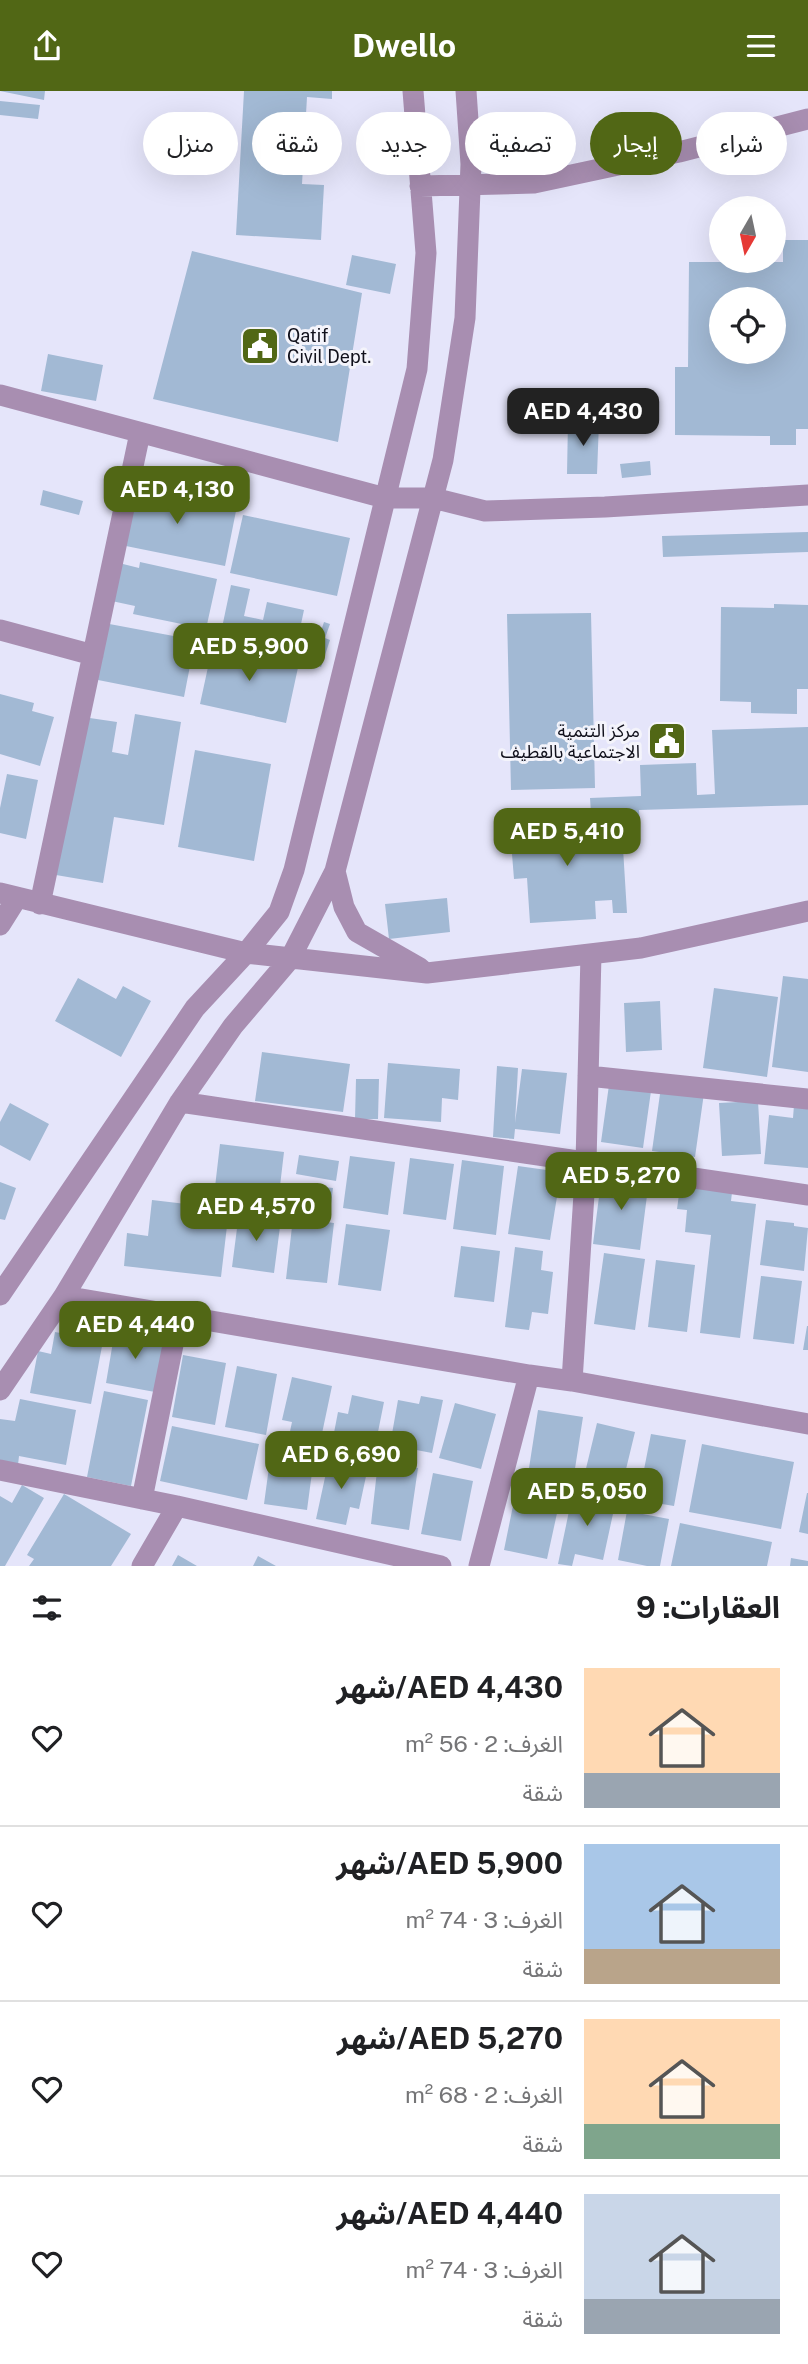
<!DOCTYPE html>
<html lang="ar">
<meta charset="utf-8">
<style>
body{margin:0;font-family:"Public Sans","Noto Sans Arabic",sans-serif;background:#f6f6f6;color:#202124;direction:rtl;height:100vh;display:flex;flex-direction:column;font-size:26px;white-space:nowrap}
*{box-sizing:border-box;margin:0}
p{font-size:23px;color:#757577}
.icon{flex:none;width:38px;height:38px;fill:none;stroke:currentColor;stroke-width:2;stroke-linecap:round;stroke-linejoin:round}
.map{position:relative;height:1475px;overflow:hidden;direction:ltr}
.drawer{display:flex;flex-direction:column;background:#fff;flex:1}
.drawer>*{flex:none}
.hud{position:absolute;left:21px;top:21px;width:766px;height:63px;direction:rtl;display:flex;gap:14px}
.needle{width:46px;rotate:189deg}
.tools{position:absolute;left:709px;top:105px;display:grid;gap:14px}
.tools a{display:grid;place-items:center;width:77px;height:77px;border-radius:50%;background:#fff;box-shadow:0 7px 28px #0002;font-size:35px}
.price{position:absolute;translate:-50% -60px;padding:0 16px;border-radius:14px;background:#516715;color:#fff;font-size:23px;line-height:46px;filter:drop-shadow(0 2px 4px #0008)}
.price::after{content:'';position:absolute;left:50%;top:42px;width:21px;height:16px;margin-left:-10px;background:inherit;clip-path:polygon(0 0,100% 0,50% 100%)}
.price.active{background:#222;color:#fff}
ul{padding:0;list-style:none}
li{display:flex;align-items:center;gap:21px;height:175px;padding:0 28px}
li+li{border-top:2px solid #e0e0e0}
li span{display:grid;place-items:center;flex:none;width:196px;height:140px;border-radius:0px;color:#555}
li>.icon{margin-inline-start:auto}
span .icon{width:84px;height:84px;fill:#fffc;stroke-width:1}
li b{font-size:30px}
h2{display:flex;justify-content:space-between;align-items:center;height:84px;padding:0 28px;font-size:30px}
.chip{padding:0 24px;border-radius:32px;background:#fff;box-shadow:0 7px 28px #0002;font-size:24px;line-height:63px}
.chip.active{background:#516715;color:#fff}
header{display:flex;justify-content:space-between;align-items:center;height:91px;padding:0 28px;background:#516715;color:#fff;font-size:32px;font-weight:700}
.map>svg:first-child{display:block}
.building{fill:#a2b9d4;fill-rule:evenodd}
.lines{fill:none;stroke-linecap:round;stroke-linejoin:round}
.minor{stroke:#a88eb1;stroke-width:21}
.labels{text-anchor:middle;stroke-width:6;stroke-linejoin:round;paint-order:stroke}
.poi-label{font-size:18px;fill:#10101b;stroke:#f4f4fb;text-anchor:start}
</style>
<header><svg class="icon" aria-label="menu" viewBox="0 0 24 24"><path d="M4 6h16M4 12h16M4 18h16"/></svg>Dwello<svg class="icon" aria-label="share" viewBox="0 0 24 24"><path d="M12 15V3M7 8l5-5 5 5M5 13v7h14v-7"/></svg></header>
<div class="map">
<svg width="808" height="1475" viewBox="0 0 808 1475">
<rect width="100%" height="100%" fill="#e5e5fa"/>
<!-- building -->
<path class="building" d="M 0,0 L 45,0 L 44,9 Z
M 244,0 L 332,0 L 332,8 L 307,6 L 302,93 L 324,94 L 321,149 L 236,144 Z
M 0,10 L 40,14 L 38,28 L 0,24 Z
M 783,149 L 808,149 L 808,338 L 796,338 L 796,354 L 770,354 L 770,345 L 675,344 L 675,276 L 688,276 L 689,171 L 783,171 ZM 721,208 L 774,208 L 774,261 L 721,261 Z
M 192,160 L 362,202 L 338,351 L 153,308 Z
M 352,164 L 396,173 L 390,203 L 346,194 Z
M 48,263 L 103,274 L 96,310 L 41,300 Z
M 568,330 L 599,331 L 597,383 L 567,383 Z
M 650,370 L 651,384 L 622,387 L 620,373 Z
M 133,392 L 172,400 L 170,407 L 236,420 L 225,475 L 121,454 Z
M 43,399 L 83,410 L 79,424 L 40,414 Z
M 243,424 L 350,447 L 337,505 L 230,482 Z
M 808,441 L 808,461 L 663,466 L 662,445 Z
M 115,471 L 139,477 L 140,471 L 217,488 L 206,538 L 133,523 L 135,515 L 107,509 Z
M 231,494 L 250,498 L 244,525 L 263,529 L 267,511 L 304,519 L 295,561 L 220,546 Z
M 774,513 L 808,514 L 808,598 L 797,598 L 797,623 L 751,622 L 751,611 L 720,610 L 721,516 L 774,517 Z
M 591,522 L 595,697 L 511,699 L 507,523 Z
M 324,531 L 330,533 L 325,547 L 330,549 L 321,576 L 302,569 L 309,549 L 317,552 Z
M 104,532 L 195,549 L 184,606 L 93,588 Z
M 213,553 L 299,572 L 286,632 L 200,613 Z
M 0,603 L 34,612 L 32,620 L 54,626 L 40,675 L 0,663 Z
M 135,623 L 181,631 L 164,734 L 114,726 L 103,792 L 56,784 L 83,626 L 117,631 L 112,661 L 128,664 Z
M 808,636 L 808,714 L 639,719 L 640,734 L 619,735 L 618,721 L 591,722 L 590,707 L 641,705 L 640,674 L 696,672 L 697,704 L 715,703 L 712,639 Z
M 195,659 L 271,673 L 254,770 L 178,756 Z
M 7,683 L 38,689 L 26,748 L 0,742 L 0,717 Z
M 568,722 L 569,744 L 622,741 L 627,822 L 613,822 L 612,809 L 595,810 L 596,828 L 530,832 L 527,787 L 514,788 L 509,726 Z
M 447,807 L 450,841 L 389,848 L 385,813 Z
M 783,885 L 808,888 L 808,981 L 772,976 Z
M 78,887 L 116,908 L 123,895 L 151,910 L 121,966 L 55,930 Z
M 714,897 L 778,906 L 767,986 L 703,977 Z
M 660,910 L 662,959 L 626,961 L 624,912 Z
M 262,961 L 350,973 L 343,1021 L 255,1010 Z
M 388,972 L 460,978 L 458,1009 L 442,1007 L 441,1031 L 384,1027 Z
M 497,975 L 518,977 L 515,1032 L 522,978 L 567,982 L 560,1043 L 515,1038 L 514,1048 L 493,1046 Z
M 356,988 L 379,988 L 378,1028 L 355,1028 Z
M 609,994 L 651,1000 L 643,1057 L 601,1051 Z
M 661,996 L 704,1002 L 695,1066 L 652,1060 Z
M 758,1010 L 761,1063 L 722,1065 L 719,1012 Z
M 10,1012 L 49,1033 L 30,1070 L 0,1054 L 0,1031 Z
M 794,1014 L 808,1015 L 808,1077 L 764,1073 L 769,1024 L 793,1027 Z
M 220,1053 L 284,1061 L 278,1112 L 242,1108 L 243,1099 L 215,1096 Z
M 299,1064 L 339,1070 L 336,1090 L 296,1083 Z
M 350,1065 L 395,1071 L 388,1124 L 343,1117 Z
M 410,1067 L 454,1073 L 446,1129 L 403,1123 Z
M 462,1069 L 504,1075 L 496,1144 L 453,1138 Z
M 518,1075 L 561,1081 L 550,1149 L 508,1143 Z
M 602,1082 L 649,1089 L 640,1159 L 593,1153 Z
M 0,1091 L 16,1097 L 5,1129 L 0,1128 Z
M 294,1093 L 333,1097 L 330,1121 L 290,1116 Z
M 733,1093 L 731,1110 L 756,1113 L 740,1247 L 700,1242 L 711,1144 L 685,1141 L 687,1119 L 677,1118 L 680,1096 Z
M 152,1109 L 229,1118 L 221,1186 L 124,1175 L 127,1142 L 148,1145 Z
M 239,1122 L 281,1128 L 274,1182 L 232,1176 Z
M 293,1127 L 334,1132 L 327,1192 L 286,1188 Z
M 766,1129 L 794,1132 L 794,1135 L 808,1137 L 804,1180 L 760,1174 Z
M 346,1133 L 390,1139 L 381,1200 L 338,1194 Z
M 461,1155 L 500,1160 L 494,1211 L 454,1206 Z
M 515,1156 L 543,1160 L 541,1179 L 553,1181 L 548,1223 L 532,1221 L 529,1239 L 505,1236 Z
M 604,1162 L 645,1168 L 635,1239 L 594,1233 Z
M 656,1169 L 695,1174 L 687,1241 L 648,1236 Z
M 761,1185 L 802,1190 L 794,1253 L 753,1248 Z
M 807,1235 L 808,1235 L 808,1259 L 803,1259 Z
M 115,1239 L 164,1248 L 155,1301 L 106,1292 Z
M 55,1241 L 103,1250 L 91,1313 L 30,1302 L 38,1260 L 51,1263 Z
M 183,1264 L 226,1272 L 215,1334 L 172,1326 Z
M 237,1275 L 277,1283 L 266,1344 L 225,1336 Z
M 292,1286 L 332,1295 L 320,1352 L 289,1345 L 292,1331 L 282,1329 Z
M 104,1300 L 148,1309 L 131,1395 L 87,1386 Z
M 352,1304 L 384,1311 L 374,1361 L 332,1352 L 338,1321 L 348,1323 Z
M 421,1305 L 443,1309 L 432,1362 L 390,1354 L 398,1309 L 419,1313 Z
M 20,1308 L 76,1319 L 66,1374 L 19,1365 L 18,1374 L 0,1371 L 0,1328 L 15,1330 Z
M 455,1312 L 496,1323 L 481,1378 L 439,1367 Z
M 538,1319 L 583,1326 L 572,1397 L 527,1390 Z
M 597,1332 L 635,1341 L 620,1403 L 582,1394 Z
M 172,1335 L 259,1353 L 247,1409 L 160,1390 Z
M 651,1343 L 686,1349 L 674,1415 L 638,1409 Z
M 276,1353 L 315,1359 L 307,1419 L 264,1413 L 271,1361 L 275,1362 Z
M 702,1353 L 794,1371 L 781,1438 L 689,1421 Z
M 329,1368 L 368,1376 L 359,1418 L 350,1416 L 346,1434 L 316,1428 Z
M 378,1371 L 418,1377 L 409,1439 L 371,1433 Z
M 433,1382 L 473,1390 L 461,1450 L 421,1443 Z
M 22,1394 L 44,1407 L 5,1475 L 0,1475 L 0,1405 L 12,1412 Z
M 517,1395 L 561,1404 L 547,1468 L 504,1459 Z
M 573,1401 L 616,1409 L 603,1469 L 575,1463 L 572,1475 L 558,1473 Z
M 807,1402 L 808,1402 L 808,1443 L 799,1441 Z
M 64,1403 L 131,1443 L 111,1475 L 29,1475 L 34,1468 L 27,1464 Z
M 627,1420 L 669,1428 L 660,1475 L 647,1475 L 618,1469 Z
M 680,1432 L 772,1451 L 767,1475 L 671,1475 Z
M 178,1464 L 197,1475 L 172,1475 Z
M 258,1465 L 276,1475 L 253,1475 Z
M 791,1467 L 808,1470 L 808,1475 L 790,1475 Z"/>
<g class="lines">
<!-- minor -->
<path class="minor" d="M 420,95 L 534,92 L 679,61 L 808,28
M 0,304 L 385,407 L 433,407 L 485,420 L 605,416 L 808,404
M 0,539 L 93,564
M 335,780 L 344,816 L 357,841 L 420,877
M 0,802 L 246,862 L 427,882 L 641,857 L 808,820
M 40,813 L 140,342
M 0,834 L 17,807
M 588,985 L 808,1008
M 180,1011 L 808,1104
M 0,1204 L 195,917 L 246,862 L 279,821 L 294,779 L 417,278 L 426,162 L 413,0
M 64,1205 L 529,1284 L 572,1290 L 808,1333
M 572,1290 L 586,1072 L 591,863
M 0,1299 L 64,1205 L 180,1011 L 233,935 L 290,868 L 335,780 L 443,369 L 465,227 L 471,73 L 466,0
M 0,1379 L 177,1415 L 441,1475
M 142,1408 L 179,1224
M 142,1475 L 177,1415
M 479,1475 L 529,1284"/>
</g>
<!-- icons -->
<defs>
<symbol id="civic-square" viewBox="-11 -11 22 22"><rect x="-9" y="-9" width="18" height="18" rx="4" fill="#516715" stroke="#f4f4fb"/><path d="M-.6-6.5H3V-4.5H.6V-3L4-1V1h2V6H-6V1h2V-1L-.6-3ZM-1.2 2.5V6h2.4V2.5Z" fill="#fff"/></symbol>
</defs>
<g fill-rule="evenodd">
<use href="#civic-square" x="238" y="233" width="44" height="44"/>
<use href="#civic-square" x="645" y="628" width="44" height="44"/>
</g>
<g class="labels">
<!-- poi labels -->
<g class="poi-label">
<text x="287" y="251">Qatif<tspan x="287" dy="21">Civil Dept.</tspan></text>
<text x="640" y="646" text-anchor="end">مركز التنمية<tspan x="640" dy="21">الاجتماعية بالقطيف</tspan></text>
</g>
</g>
</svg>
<div class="tools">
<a><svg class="needle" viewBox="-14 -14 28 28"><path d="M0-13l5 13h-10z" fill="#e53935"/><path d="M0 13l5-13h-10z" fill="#757577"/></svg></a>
<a><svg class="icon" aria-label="locate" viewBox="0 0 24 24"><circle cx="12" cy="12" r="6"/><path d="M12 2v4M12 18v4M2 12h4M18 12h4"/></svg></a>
</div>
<b class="price active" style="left:583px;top:357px">AED 4,430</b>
<b class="price" style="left:177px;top:435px">AED 4,130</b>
<b class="price" style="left:249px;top:592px">AED 5,900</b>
<b class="price" style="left:567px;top:777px">AED 5,410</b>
<b class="price" style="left:621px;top:1121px">AED 5,270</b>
<b class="price" style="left:256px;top:1152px">AED 4,570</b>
<b class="price" style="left:135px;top:1270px">AED 4,440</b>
<b class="price" style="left:341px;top:1400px">AED 6,690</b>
<b class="price" style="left:587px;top:1437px">AED 5,050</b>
<div class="hud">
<a class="chip">شراء</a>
<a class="chip active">إيجار</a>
<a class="chip">تصفية</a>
<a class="chip">جديد</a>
<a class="chip">شقة</a>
<a class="chip">منزل</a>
</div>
</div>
<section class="drawer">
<h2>العقارات: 9<svg class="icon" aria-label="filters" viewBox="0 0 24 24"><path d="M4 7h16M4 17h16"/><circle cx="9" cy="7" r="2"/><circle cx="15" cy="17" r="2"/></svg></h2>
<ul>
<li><span style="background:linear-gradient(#ffd9b3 75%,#9aa5b1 0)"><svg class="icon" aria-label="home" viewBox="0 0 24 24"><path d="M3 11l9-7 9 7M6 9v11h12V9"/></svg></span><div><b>AED 4,430/شهر</b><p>الغرف: 2 · 56 m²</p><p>شقة</p></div><svg class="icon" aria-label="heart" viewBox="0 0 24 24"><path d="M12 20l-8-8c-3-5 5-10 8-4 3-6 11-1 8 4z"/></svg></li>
<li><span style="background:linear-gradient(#a9c7e8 75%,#b9a48a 0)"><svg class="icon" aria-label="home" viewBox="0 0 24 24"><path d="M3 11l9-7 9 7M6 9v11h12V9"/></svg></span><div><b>AED 5,900/شهر</b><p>الغرف: 3 · 74 m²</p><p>شقة</p></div><svg class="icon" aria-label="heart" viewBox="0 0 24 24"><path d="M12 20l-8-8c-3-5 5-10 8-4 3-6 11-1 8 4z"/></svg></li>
<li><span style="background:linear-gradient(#ffd9b3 75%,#7fa58c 0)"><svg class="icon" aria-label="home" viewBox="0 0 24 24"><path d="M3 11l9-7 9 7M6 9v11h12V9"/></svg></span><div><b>AED 5,270/شهر</b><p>الغرف: 2 · 68 m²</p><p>شقة</p></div><svg class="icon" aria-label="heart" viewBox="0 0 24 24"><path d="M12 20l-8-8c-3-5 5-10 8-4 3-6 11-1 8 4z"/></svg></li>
<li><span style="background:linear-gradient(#c9d6e8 75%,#9aa5b1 0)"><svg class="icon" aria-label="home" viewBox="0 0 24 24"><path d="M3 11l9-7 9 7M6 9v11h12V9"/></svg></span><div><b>AED 4,440/شهر</b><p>الغرف: 3 · 74 m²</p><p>شقة</p></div><svg class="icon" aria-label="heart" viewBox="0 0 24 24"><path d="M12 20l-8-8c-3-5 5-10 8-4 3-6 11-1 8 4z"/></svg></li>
</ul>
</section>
